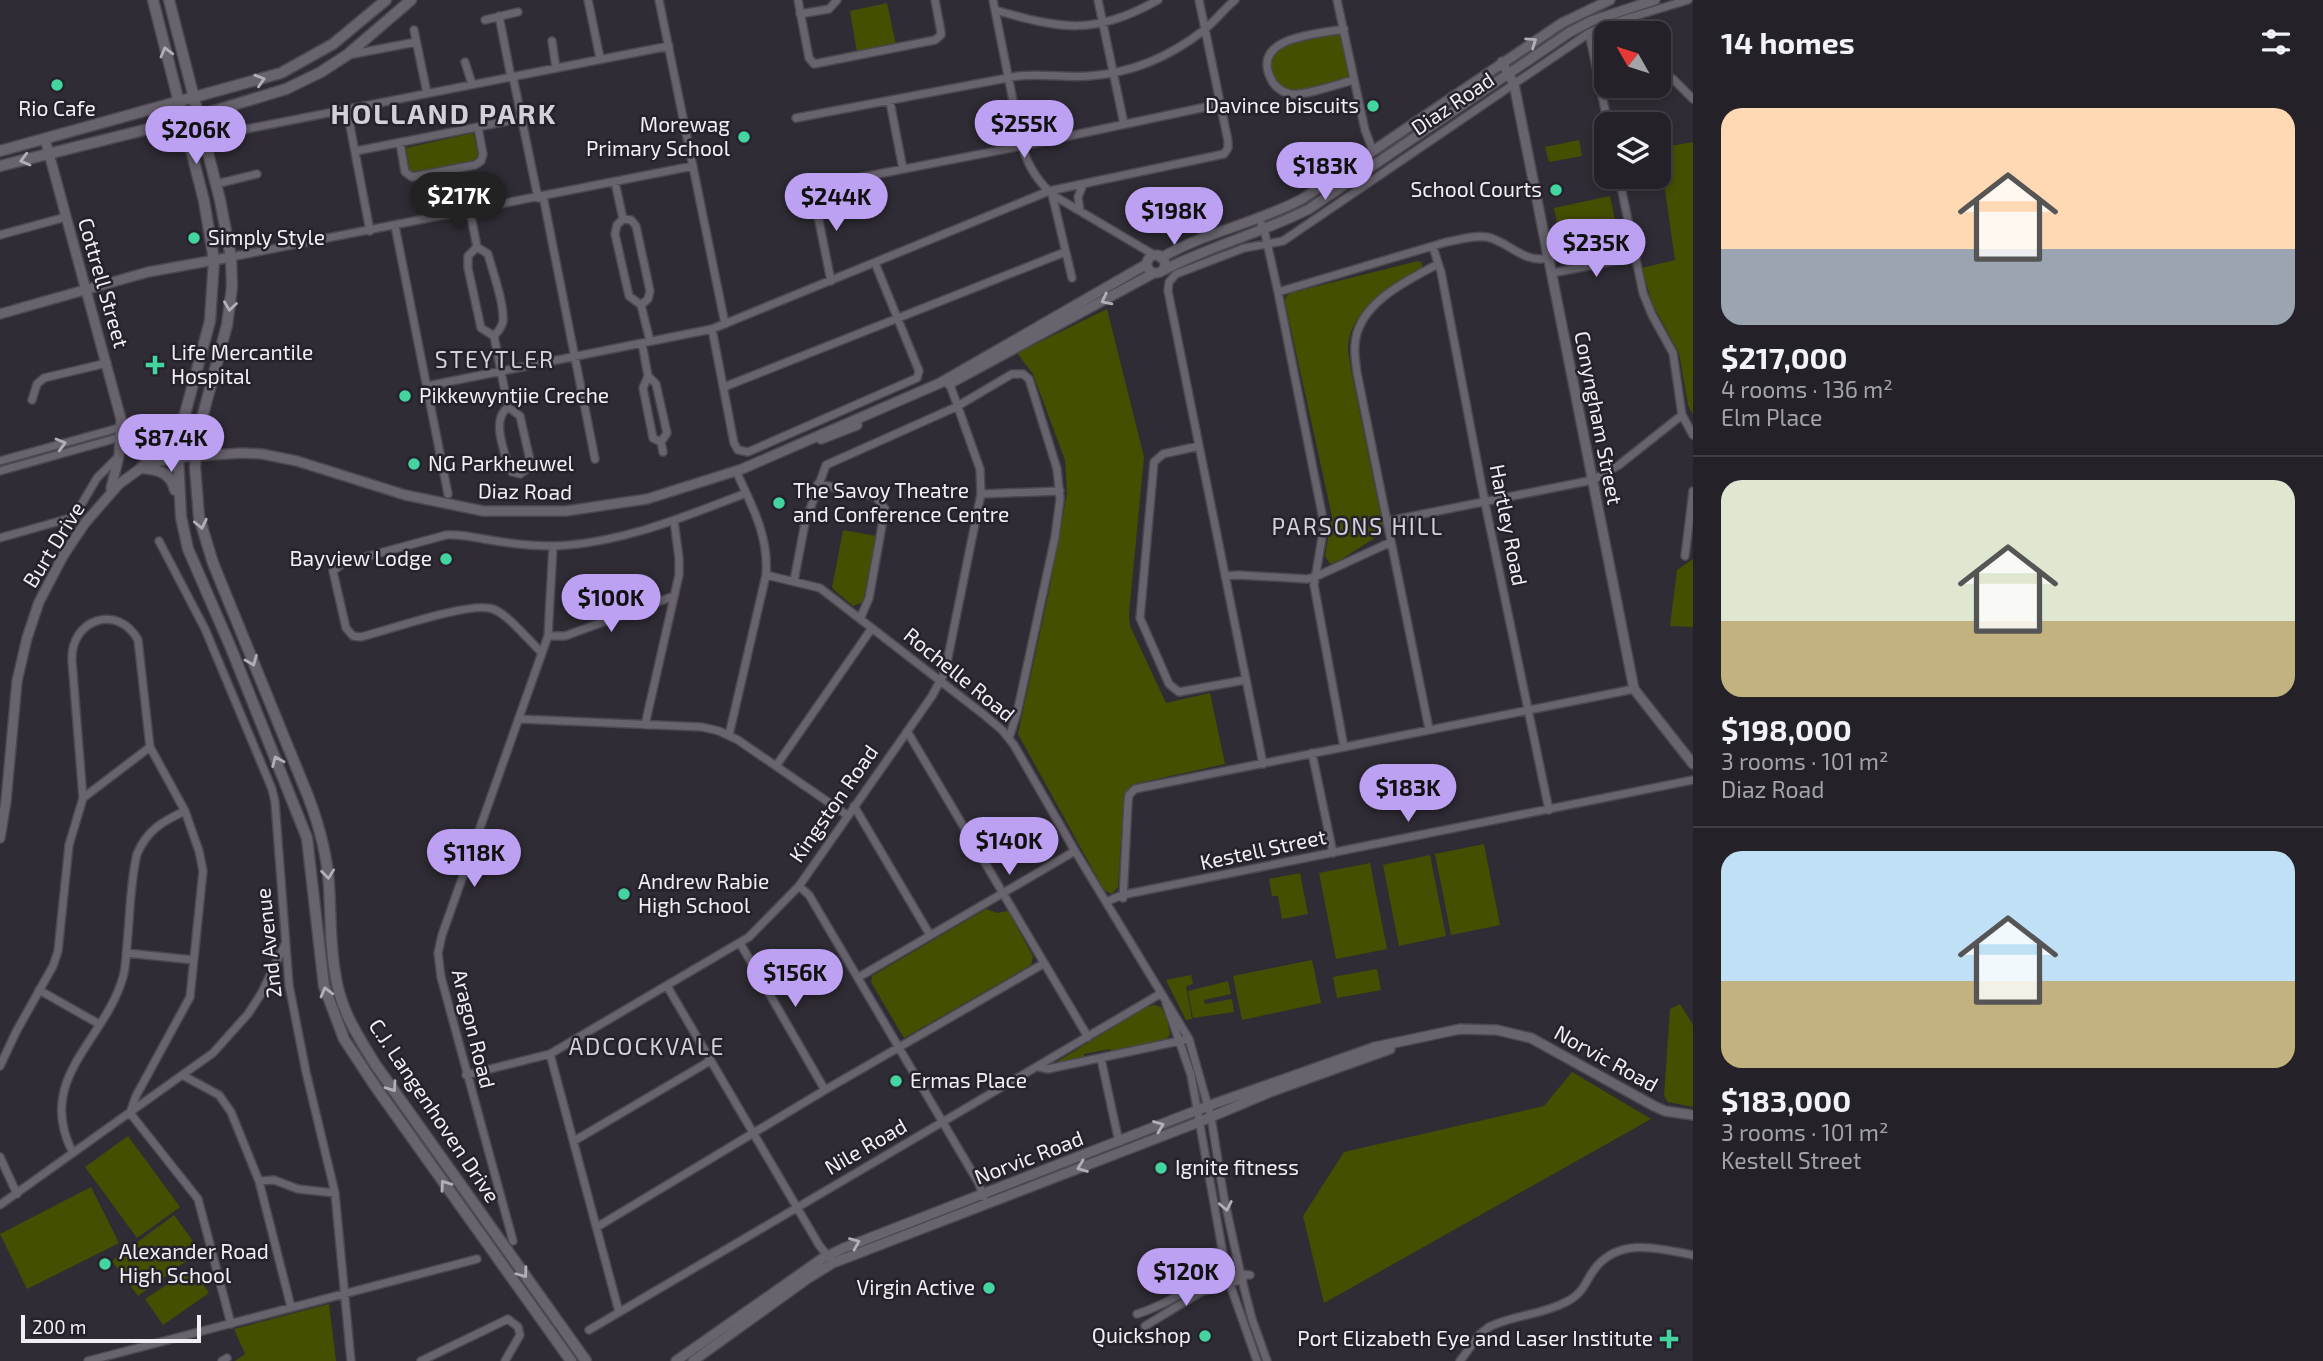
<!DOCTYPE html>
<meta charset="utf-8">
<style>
body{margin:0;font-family:"Exo 2",sans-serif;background:#2c2930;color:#f1f3f6;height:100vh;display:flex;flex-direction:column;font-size:26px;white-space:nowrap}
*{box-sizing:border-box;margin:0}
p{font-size:23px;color:#a3a3a8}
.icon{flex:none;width:38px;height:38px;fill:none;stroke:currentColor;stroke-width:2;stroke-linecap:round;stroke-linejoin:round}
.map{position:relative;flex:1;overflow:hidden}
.panel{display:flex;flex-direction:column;background:#242128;width:630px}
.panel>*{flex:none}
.needle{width:46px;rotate:309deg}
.controls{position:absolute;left:1594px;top:21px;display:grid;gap:14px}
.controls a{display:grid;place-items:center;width:77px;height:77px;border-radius:14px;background:#242128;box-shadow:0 4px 10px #0003,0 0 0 2px #413e45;font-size:35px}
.scale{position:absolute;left:21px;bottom:18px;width:180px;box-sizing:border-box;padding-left:7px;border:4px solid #f1eef4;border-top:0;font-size:19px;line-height:24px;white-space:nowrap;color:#f1eef4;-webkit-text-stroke:5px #26222b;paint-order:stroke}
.price{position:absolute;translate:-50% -60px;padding:0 16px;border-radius:24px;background:#bca0f2;color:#111;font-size:23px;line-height:46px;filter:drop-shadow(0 2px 4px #0008)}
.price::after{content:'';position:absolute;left:50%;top:42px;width:21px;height:16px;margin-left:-10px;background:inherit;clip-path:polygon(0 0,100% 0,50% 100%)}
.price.current{background:#222;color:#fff}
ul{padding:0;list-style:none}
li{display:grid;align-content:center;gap:14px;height:371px;padding:0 28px}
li+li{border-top:2px solid #413e45}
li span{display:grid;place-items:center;height:217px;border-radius:21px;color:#555}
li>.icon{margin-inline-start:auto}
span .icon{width:126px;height:126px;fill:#fffc;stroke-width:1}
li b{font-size:30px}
h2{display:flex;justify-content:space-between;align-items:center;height:84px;padding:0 28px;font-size:30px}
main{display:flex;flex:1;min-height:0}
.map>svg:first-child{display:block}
.green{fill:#464e00}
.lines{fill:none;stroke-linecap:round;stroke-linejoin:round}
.minor-casing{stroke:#4c4850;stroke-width:10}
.tertiary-casing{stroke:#4c4850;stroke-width:12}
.secondary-casing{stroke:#4c4850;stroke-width:13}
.minor{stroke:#68636d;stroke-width:7}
.tertiary{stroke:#68636d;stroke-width:9}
.secondary{stroke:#68636d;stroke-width:10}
.oneway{stroke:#b3afb7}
.poi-dot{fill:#44d49f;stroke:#26222b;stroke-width:2.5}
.labels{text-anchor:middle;stroke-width:5;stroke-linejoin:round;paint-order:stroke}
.street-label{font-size:21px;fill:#f1eef4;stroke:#26222b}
.poi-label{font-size:21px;fill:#f1eef4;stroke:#26222b;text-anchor:start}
.neighbourhood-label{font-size:23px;letter-spacing:2px;fill:#d4cfda;stroke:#26222b}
.district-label{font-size:28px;font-weight:bold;letter-spacing:2px;fill:#d4cfda;stroke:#26222b}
</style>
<main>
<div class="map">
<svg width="1693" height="1361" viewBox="0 0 1693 1361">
<rect width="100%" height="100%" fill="#302c35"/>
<!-- green -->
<path class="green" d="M 887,3 L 896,45 L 857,52 L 850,11 Z
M 1337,33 L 1342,37 L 1350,75 L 1347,78 L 1294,92 C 1284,89 1277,85 1273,75 C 1258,40 1316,37 1337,33 Z
M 473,133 L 479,156 L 477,160 L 414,173 L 410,171 L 406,148 Z
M 1579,140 L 1582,156 L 1549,162 L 1545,147 Z
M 1693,142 L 1693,415 L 1688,405 L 1679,353 L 1652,303 L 1642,268 L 1675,260 L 1659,148 Z
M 1610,196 L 1618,235 L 1562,246 L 1554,208 Z
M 1418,261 L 1421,262 L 1423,269 C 1394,288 1350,308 1348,347 C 1348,354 1350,362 1351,370 L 1384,532 L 1342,559 L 1330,564 L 1325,556 L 1332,516 L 1285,302 L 1286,297 L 1290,293 Z
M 1107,309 L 1144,457 L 1129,614 L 1130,626 L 1166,703 L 1210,693 L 1225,764 L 1134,784 L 1124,794 L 1118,887 L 1112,894 L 1104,890 L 1018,734 L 1049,591 L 1067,493 L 1065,460 L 1033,374 L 1017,353 Z
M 843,530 L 876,536 L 863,602 L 853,606 L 832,588 Z
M 1693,559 L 1693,627 L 1670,626 L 1677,570 Z
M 1484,844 L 1500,925 L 1451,935 L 1435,854 Z
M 1430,855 L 1446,936 L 1399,946 L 1383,865 Z
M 1370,863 L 1387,949 L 1336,959 L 1319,873 Z
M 1300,873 L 1308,914 L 1282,919 L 1278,896 L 1272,896 L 1269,879 Z
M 986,909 L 997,913 L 1008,911 L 1033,956 L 1031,965 L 904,1038 L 871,982 L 872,976 Z
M 1312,960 L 1321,1003 L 1242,1020 L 1233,976 Z
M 1377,969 L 1381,990 L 1337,998 L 1333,977 Z
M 1191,975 L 1193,984 L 1186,986 L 1192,1019 L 1186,1020 L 1166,980 Z
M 1228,981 L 1231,994 L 1204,1000 L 1205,1004 L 1232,999 L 1234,1012 L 1193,1018 L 1188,991 Z
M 1680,1004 L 1693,1025 L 1693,1107 L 1668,1102 L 1664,1096 L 1670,1009 Z
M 1154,1005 L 1161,1007 L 1167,1018 L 1170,1035 L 1166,1039 L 1111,1051 L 1110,1049 L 1084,1054 L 1084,1057 L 1055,1063 L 1144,1008 Z
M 1572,1072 L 1651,1119 L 1324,1303 L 1303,1216 L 1344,1152 L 1544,1106 Z
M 128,1136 L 180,1207 L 137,1238 L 85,1167 Z
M 91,1187 L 119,1243 L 27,1289 L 0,1234 Z
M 174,1215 L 200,1251 L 138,1296 L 112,1261 Z
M 192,1268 L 209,1293 L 163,1325 L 145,1299 Z
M 329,1304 L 336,1361 L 235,1361 L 245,1354 L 234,1329 Z"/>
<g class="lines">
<defs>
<path id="minor" d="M 588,0 L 600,58
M 659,0 L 725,324
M 798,0 L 809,58 L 814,64 L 935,40 L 941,35 L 941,32 L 935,0
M 993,0 L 1022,146 C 1028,166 1039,184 1056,197 L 1156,256
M 1098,0 L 1124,124
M 1337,0 L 1365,130 L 1373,151
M 995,10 C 1061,29 1095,36 1158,0
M 800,14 L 829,9 L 837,0
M 499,16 L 511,77
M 485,20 L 518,12
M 1344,29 C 1320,34 1252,36 1270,77 C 1273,85 1281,92 1290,94 C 1305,96 1338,84 1354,80
M 414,30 L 427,93
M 1589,33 L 1608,124
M 552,41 L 556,68
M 348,55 L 416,42
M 465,62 L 472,84
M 1596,62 L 1606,60
M 1659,70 L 1673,79 L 1693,99
M 513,77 L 538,198
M 890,102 L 903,169
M 347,110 L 370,231
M 796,118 L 1018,76 C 1042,73 1065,78 1089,76 C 1131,73 1171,56 1204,30 C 1215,21 1224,9 1235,0
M 216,135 L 669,46
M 400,143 L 405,172 L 412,177 L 475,165 L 481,161 L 483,154 L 478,128
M 356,151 L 523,118
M 1619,177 L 1643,293 L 1652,315 L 1673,353 L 1682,415 L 1693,435
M 615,182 L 623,219
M 216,184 L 257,174
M 822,185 L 1022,146 L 1220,104
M 813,191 L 831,281
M 1052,194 L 1072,278
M 543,196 L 595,459
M 470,211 L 477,247
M 1080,211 L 1078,197 L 1083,185
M 623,219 L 617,225 L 615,234 L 629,296 L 641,305 L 650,341
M 623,219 L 631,220 L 636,226 L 650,291 L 648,299 L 641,305
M 1259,219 L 1264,229 L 1278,292 L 1323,519 L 1323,532 L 1314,585 L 1344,747
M 395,226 L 448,494
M 0,235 L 66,217
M 477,247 L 468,256 L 468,268 L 481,328 L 494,336
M 477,247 L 488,254 C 493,273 504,302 503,321 C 502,328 498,331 494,336
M 1433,247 L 1441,272 L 1485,503 L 1549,810
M 231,257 L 693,166
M 1552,273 L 1635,257
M 1278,292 L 1443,243 C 1457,240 1473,235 1487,237 C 1510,242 1523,264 1549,258
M 712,329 L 734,443 L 738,450 L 748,452 L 917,378 L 919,371 L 875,263
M 494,336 L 508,407 L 520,416 L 530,460 L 528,468 L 520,474
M 642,343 L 648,376 L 656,384 L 667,433 L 661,442
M 648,376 L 643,388 L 653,438 L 661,442 L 663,452
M 427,386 L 712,329 L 1049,191 L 1224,154 L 1228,148 L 1228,141 L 1199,0
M 724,387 L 1065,252
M 32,400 L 37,384 L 44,378 L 107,363
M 508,407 C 491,420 504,448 508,466 L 512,472 L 520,474
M 1199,446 L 1163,454 L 1154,462 L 1140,618 L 1169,684 L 1179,692 L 1245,680
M 0,461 L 122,427
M 0,471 L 121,437
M 818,484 L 875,496 L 885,509 L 869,598 L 860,619
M 981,494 L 1060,491
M 1388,521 L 1593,480 L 1619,465 L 1682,415
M 0,538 L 74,517 L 97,478 L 119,456
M 159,541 L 205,629 L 272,789 L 275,802 L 289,985 L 306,1072 L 335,1193 L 351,1361
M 1685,556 L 1693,491
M 766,575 L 820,588 L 983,714 L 1002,730 L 1014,745 L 1075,851 L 1189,1039 L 1211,1117 L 1224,1198 L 1242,1280 L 1252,1319 L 1267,1361
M 1225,576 L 1238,575 L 1307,579 L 1315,577 L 1391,542
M 794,581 L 805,523 L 826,465 L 956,407 L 1012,374 L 1023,374 L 1029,379 L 1057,469 L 1060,499 L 1055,537 L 1017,713 L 1009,738
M 548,636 L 565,636 L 674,596
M 542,653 C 529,641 509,615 493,609 C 471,601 388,630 361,637 L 353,636 L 346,628 L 333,571 L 343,563 L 446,535 C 459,534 471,537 484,539 C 506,543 531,546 554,546 C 622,543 684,517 746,493
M 519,719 L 702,727 L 719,731 L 738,740 L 847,815
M 645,725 L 679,575 L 679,558 L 674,521
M 1429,729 L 1357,373 C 1356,364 1354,354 1355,345 C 1357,304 1406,281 1438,264
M 907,731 L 1088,1037
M 729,735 L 766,575 C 769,536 752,506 736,471
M 1312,753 L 1333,853
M 1263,764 L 1168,291 L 1169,282 L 1176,274 L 1244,248 L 1283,241 L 1589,33 L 1609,24 L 1688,0
M 776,766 L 872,628
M 83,798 L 150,747
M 854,806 L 930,935
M 799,886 L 809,895 L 978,1182 L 984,1197
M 1123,898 L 1128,802 L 1129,795 L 1135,789 L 1634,689
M 1106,902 L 1122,895 L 1693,780
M 740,943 L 825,1090
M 126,953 L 194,960
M 859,977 L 1075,851
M 667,986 L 819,1245 L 830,1259
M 39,990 L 99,1024
M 1166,1003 L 1191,1075 L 1227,1276 L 1257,1361
M 550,1054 L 619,1312
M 1101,1059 L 1119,1142
M 0,1066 L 16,1032 L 53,966 L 58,951 L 69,845 L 83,798 L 72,661 C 70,619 118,603 138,640 L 150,747 L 185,811 L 199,851 L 203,871 L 190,997 L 136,1096 L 130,1113 L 198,1199 L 231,1324
M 1038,1067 L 1048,1069 L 1184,1040
M 466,1075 L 550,1054 L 749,937 L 799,886 L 932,696 L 945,672 L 981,494 L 980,469 L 949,382
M 184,1076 L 219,1095 L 231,1112 L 259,1181 L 291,1307
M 574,1141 L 710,1061
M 73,1153 C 34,1079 105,1041 123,977 C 126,967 126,955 127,945 C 130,915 130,883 137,854 C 147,830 163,821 185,811
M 0,1157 L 17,1194
M 259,1181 L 274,1180 L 298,1189 L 335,1193
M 0,1205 L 213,1053 L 248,1014 L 261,994 L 284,946
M 597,1227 L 825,1090 L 1043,964
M 513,1241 L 441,977 L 438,953 L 442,935 L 548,636 L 553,546
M 1137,1314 C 1174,1304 1210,1268 1250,1275
M 1145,1326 L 1201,1292 L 1243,1279
M 589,1330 L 1160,994
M 88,1361 L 477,1259
M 222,1361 L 227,1358
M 421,1361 L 508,1319 L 518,1327 L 520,1335 L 505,1361
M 1460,1361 L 1480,1334 L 1489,1327 C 1513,1315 1542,1315 1566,1302 C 1586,1292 1584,1281 1597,1266 C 1622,1237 1661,1249 1693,1255"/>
<path id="tertiary" d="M 1502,62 L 1514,84 L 1634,689 L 1693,764
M 45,139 L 121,419 L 119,456 L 111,488
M1147 264a9 9 0 1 1 18 0a9 9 0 1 1-18 0Z
M 1161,258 C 1205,232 1257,223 1302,199 L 1562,23 L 1610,0
M 1162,271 C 1209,246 1262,233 1309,209 L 1570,32 L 1591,21 L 1655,0
M 0,314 L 148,272 L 231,257
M 949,384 L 1154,273
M 821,439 L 857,425
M 0,838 L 6,801 L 17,681 L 27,638 L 39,602 L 63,556 L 85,523 L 119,484 L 141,468 L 159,461 L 183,457 L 242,453 L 262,454 L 297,461 L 405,495 L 483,511 L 566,511 L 647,499 L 742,469 L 940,383 L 1147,264
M 676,1361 L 823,1258 L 844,1248 L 1208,1106 L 1375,1047 L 1460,1029 L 1497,1030 L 1531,1038 L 1654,1106 L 1665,1111 L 1693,1115
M 693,1361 L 807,1279 L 833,1263 L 1199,1122 L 1270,1092 L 1390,1049"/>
<path id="secondary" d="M 153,0 L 204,201 L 214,260 L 210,321 L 182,425 L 178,458 L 181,517 L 188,549 L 231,648 L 307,838 L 324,986 L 344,1039 L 375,1086 L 571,1361
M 169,0 L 220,200 L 231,257 L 232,287 L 227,325 L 198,433 L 195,467 L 199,517 L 213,563 L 308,796 C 319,825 327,854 329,885 C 331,920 330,957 339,992 C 346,1018 361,1041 375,1064 L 586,1361
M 0,151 L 281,73 L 333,44 L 386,0
M 0,166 L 184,120 L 286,89 L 321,72 L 347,55 L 411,0
M 198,433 L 207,445 L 219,454
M 141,468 L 169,441 L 180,424
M 141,468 C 157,469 171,472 175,490"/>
</defs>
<!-- minor casing -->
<use href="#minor" class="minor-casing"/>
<!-- tertiary casing -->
<use href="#tertiary" class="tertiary-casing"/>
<!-- secondary casing -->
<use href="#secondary" class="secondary-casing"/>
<!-- minor -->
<use href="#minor" class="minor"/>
<!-- tertiary -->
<use href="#tertiary" class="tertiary"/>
<!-- secondary -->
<use href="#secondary" class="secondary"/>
</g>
<!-- one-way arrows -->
<defs><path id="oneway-chevron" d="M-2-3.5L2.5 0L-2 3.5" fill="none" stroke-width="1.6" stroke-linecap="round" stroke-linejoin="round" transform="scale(1.75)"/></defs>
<g class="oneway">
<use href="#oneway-chevron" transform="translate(1532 42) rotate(-34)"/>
<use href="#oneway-chevron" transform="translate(166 52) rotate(-105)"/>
<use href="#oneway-chevron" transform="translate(260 80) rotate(-17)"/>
<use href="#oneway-chevron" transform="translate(25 160) rotate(165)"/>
<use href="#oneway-chevron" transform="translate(1106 300) rotate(153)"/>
<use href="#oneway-chevron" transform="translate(230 306) rotate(98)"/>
<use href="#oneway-chevron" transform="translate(61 444) rotate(-15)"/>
<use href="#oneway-chevron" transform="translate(201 524) rotate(78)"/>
<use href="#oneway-chevron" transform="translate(252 661) rotate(68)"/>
<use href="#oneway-chevron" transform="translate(277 761) rotate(-113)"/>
<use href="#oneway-chevron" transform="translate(328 874) rotate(84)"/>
<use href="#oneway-chevron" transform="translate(326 992) rotate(-105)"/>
<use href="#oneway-chevron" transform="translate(392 1087) rotate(55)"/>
<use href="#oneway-chevron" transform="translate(1159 1126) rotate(-21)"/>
<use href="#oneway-chevron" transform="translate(1082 1167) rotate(159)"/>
<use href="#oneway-chevron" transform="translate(445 1185) rotate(-125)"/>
<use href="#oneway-chevron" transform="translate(1226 1206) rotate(79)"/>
<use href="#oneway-chevron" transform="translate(855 1243) rotate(-22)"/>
<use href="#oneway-chevron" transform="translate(523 1273) rotate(54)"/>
</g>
<!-- markers -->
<g class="poi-dot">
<circle cx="57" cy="85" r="7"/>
<circle cx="1373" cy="106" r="7"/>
<circle cx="744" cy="137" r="7"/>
<circle cx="1556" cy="190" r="7"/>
<circle cx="194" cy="238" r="7"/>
<path d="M151.5 354.5h7v7h7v7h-7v7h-7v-7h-7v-7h7z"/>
<circle cx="405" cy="396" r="7"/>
<circle cx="414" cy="464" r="7"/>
<circle cx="779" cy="503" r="7"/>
<circle cx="446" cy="559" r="7"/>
<circle cx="624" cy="894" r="7"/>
<circle cx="896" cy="1081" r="7"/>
<circle cx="1161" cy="1168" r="7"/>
<circle cx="105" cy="1264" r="7"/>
<circle cx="989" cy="1288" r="7"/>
<circle cx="1205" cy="1336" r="7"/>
<path d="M1665.5 1328.5h7v7h7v7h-7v7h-7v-7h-7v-7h7z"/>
</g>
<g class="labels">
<!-- street labels -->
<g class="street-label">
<text transform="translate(1453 104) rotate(-34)" y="7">Diaz Road</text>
<text transform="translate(103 283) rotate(74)" y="7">Cottrell Street</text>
<text transform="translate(1598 418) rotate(79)" y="7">Conyngham Street</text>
<text transform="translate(525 492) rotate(1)" y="7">Diaz Road</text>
<text transform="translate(1508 525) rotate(79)" y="7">Hartley Road</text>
<text transform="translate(54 545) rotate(-58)" y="7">Burt Drive</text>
<text transform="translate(959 675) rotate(39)" y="7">Rochelle Road</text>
<text transform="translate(834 804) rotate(-55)" y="7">Kingston Road</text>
<text transform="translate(1263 850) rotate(-12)" y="7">Kestell Street</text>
<text transform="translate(269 943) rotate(-96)" y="7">2nd Avenue</text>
<text transform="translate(473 1029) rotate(76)" y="7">Aragon Road</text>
<text transform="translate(1606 1059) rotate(29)" y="7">Norvic Road</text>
<text transform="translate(434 1111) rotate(56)" y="7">C.J. Langenhoven Drive</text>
<text transform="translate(866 1147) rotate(-30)" y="7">Nile Road</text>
<text transform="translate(1029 1158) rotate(-21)" y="7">Norvic Road</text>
</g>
<!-- poi labels -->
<g class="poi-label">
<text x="1359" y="113" text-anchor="end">Davince biscuits</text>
<text x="57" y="116" text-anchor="middle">Rio Cafe</text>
<text x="730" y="132" text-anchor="end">Morewag<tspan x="730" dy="24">Primary School</tspan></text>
<text x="1542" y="197" text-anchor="end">School Courts</text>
<text x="208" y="245">Simply Style</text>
<text x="171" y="360">Life Mercantile<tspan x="171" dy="24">Hospital</tspan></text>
<text x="419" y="403">Pikkewyntjie Creche</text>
<text x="428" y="471">NG Parkheuwel</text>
<text x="793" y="498">The Savoy Theatre<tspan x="793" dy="24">and Conference Centre</tspan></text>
<text x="432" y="566" text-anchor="end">Bayview Lodge</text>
<text x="638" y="889">Andrew Rabie<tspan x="638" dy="24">High School</tspan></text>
<text x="910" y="1088">Ermas Place</text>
<text x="1175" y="1175">Ignite fitness</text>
<text x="119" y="1259">Alexander Road<tspan x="119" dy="24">High School</tspan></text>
<text x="975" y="1295" text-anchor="end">Virgin Active</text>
<text x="1191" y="1343" text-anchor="end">Quickshop</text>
<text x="1653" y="1346" text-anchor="end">Port Elizabeth Eye and Laser Institute</text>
</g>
<!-- neighbourhood labels -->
<g class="neighbourhood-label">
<text x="495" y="368">STEYTLER</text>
<text x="1358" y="535">PARSONS HILL</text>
<text x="647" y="1055">ADCOCKVALE</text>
</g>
<!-- district labels -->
<g class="district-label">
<text x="444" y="124">HOLLAND PARK</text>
</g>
</g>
</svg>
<div class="controls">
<a><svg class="needle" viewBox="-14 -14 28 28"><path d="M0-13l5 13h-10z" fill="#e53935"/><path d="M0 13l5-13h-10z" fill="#a3a3a8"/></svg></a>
<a><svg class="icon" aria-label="layers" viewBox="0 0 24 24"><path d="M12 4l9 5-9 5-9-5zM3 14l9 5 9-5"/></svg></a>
</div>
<div class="scale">200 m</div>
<b class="price" style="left:1024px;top:160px">$255K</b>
<b class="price" style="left:196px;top:166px">$206K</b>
<b class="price" style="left:1325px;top:202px">$183K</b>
<b class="price current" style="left:459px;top:232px">$217K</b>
<b class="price" style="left:836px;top:233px">$244K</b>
<b class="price" style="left:1174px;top:247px">$198K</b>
<b class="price" style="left:1596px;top:279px">$235K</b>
<b class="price" style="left:171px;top:474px">$87.4K</b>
<b class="price" style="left:611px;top:634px">$100K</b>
<b class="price" style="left:1408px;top:824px">$183K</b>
<b class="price" style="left:1009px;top:877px">$140K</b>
<b class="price" style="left:474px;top:889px">$118K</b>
<b class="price" style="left:795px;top:1009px">$156K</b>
<b class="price" style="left:1186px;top:1308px">$120K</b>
</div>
<section class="panel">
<h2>14 homes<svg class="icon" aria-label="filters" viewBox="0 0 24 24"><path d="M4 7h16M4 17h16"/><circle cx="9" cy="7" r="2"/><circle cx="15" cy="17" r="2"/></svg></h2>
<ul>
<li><span style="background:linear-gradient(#ffd9b3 65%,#9aa5b1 0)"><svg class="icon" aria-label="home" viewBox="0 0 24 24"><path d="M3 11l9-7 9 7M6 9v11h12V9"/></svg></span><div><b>$217,000</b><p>4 rooms · 136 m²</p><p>Elm Place</p></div></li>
<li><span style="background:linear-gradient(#dfe7d0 65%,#c2b280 0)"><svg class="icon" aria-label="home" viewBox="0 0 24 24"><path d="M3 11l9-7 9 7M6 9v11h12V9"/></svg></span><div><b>$198,000</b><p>3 rooms · 101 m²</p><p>Diaz Road</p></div></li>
<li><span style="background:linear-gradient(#bfe0f5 60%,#c2b280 0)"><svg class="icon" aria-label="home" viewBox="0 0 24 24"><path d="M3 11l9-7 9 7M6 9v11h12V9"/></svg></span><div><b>$183,000</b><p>3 rooms · 101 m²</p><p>Kestell Street</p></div></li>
</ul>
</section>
</main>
